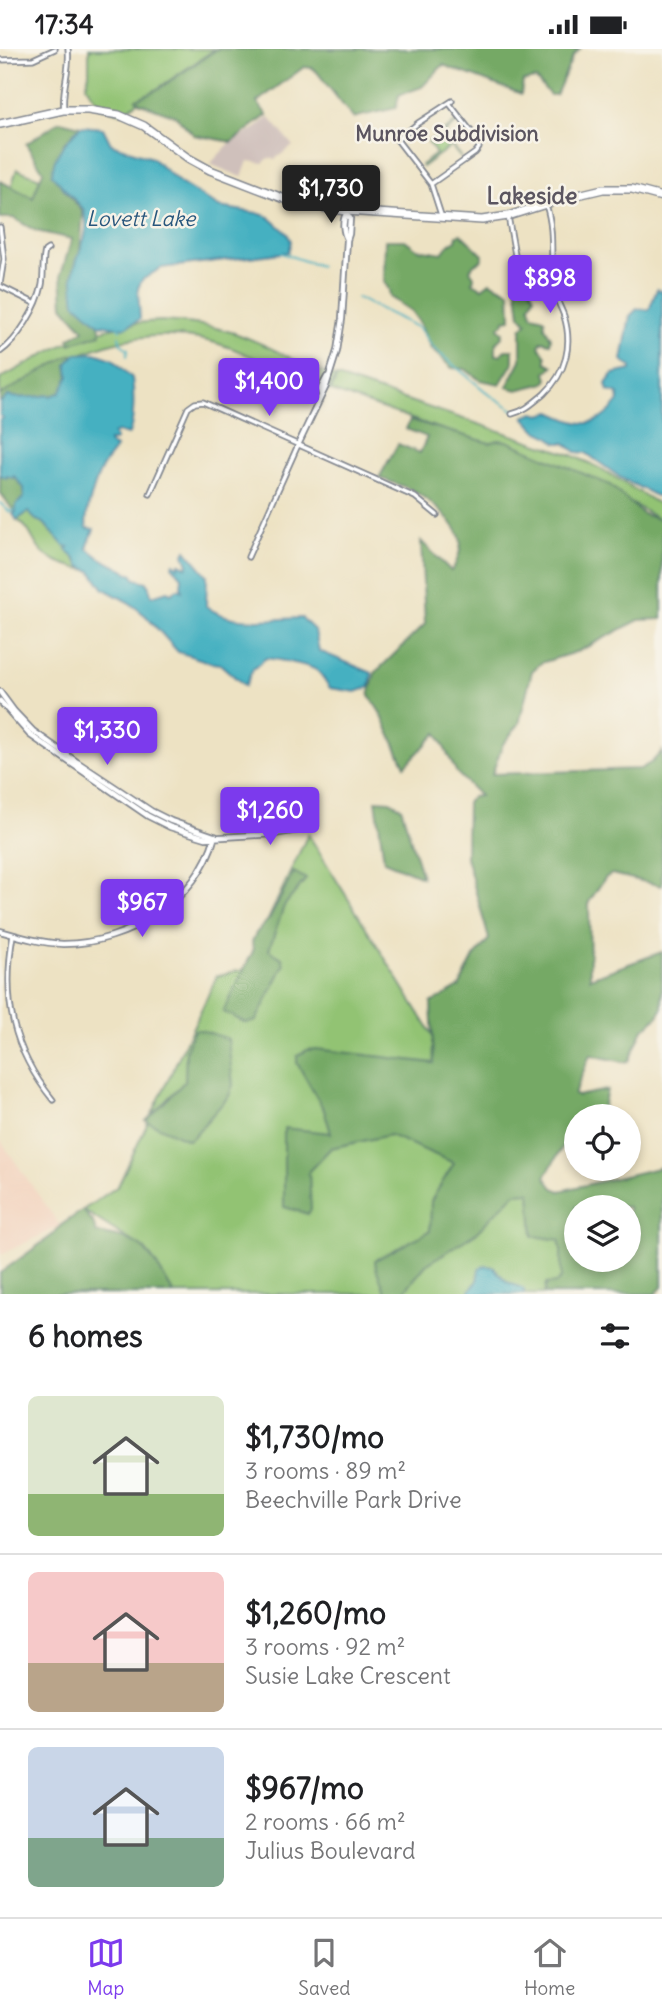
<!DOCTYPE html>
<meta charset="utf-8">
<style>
body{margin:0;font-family:Delius,sans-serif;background:#f2f2f2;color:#202124;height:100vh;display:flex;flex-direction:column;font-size:26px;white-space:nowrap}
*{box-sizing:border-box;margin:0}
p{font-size:23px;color:#757577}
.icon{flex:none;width:38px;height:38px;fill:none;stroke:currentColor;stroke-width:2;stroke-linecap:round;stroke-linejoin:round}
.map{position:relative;height:1245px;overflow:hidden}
.details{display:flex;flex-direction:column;background:#fff;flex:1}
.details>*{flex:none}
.fabs{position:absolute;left:564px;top:1055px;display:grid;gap:14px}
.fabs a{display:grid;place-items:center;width:77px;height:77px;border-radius:50%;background:#fff;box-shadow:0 4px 10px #0003;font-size:35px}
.price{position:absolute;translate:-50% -60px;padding:0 16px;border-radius:7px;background:#7c3aed;color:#fff;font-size:23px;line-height:46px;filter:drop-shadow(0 2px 4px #0008)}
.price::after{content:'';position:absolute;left:50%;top:42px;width:21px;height:16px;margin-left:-10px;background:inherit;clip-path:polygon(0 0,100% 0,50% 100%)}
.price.active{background:#222;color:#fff}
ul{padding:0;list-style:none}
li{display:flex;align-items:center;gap:21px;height:175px;padding:0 28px}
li+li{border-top:2px solid #e0e0e0}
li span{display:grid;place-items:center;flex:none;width:196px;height:140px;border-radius:10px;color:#555}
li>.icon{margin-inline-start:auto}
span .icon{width:84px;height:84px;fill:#fffc;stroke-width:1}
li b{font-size:30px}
h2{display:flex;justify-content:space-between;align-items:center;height:84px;padding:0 28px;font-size:30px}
.status{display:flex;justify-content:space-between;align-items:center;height:49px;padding:0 35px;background:#fff;direction:ltr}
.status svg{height:19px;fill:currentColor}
.tab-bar{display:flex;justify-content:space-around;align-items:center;height:98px;border-top:2px solid #e0e0e0;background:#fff;font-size:19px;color:#757577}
.tab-bar a{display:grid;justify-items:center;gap:4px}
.tab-bar .active{color:#7c3aed}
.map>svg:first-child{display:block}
.built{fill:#f3d4bf}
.industrial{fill:#cfc0bb}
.green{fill:#92c373;stroke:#567968;stroke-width:2}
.forest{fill:#75a965;stroke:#486c62;stroke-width:2;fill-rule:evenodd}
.water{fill:#44b0c1;stroke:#307090;stroke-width:2}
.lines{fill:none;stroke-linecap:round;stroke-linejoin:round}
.stream{stroke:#44b0c1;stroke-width:2}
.minor-casing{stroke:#848890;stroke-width:7}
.tertiary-casing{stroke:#848890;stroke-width:8}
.primary-casing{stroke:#848890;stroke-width:10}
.minor{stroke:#fff;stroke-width:3.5}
.tertiary{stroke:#fff;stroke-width:4.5}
.primary{stroke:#fff;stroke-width:7}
.labels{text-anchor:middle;stroke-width:5;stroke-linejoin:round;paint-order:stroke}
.neighbourhood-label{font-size:21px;font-weight:bold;fill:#5b5560;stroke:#f7f3e8}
.water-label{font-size:21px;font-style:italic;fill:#27567c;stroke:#f7f3e8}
.quarter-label{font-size:23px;font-weight:bold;fill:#5b5560;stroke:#f7f3e8}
</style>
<div class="status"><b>17:34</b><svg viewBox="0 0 49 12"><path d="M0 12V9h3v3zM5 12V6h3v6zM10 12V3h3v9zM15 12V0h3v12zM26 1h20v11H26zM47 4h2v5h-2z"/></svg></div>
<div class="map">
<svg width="662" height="1245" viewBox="0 0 662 1245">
<rect width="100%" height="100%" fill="#f7f3e8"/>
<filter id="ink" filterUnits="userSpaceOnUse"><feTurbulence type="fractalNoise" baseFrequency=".0143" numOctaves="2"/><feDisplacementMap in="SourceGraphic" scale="14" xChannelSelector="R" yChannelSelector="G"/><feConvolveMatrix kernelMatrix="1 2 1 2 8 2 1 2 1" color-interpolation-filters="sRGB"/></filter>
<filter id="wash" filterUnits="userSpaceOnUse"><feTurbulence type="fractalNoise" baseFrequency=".00686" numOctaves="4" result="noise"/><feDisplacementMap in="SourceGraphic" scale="28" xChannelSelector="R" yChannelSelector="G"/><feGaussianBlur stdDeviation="1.57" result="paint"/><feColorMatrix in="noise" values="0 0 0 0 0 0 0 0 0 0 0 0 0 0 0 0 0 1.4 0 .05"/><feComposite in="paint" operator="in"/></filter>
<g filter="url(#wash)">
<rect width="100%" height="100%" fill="#ede2c3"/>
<!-- built -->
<path class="built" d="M 0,1091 L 60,1177 L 0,1206 Z"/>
<!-- industrial -->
<path class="industrial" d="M 269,68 L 293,97 L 275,110 L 269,109 L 263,114 L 248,112 L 242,128 L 210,115 L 230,94 L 256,79 Z"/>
<!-- green -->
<path class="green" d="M 89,0 L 215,0 L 122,64 L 100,58 L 86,37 L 89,24 Z
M 458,72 L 459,73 L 444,84 L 461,109 L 451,97 L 422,118 L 421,116 L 436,105 L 428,93 Z
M 17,120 L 40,129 L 33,149 L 11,138 Z
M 161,272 C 185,273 208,276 231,283 C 267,294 299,316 335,328 L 329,342 C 295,330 265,312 231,299 C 142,266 76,304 0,347 L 0,330 C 56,298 94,275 161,272 Z
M 337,328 L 572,406 L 603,421 L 662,457 L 662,472 L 595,433 L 331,342 Z
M 28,463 L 36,471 L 44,474 L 51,483 L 70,498 L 71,504 L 80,517 L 89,521 C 76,520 50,512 41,502 C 32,492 30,478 17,471 Z
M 308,785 L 593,1245 L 524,1245 L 523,1240 L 507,1233 L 493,1218 L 484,1217 L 478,1225 L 477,1233 L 471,1240 L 469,1245 L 174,1245 L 145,1201 L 83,1161 L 118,1137 L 217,927 L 245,920 Z"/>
<!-- forest -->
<path class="forest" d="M 217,0 L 580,0 L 573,7 L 556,46 L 550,46 L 536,30 L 523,32 L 521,45 L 443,16 L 422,38 L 399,46 L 396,59 L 353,69 L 317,23 L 312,19 L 304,18 L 257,53 L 267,66 L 232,93 L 194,86 L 176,67 L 140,54 L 136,50 L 160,39 Z
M 60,72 L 81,77 L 64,94 L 52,125 L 83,163 L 80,203 L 73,226 L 75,253 L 99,275 L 101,285 L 70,295 L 69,290 L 84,281 L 63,257 L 61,225 L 72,190 L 36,182 L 13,169 L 0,169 L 0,132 L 33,149 L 43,122 L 26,95 Z
M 461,185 L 483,206 L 481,212 L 474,215 L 470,221 L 474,227 L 473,234 L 482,239 L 490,233 L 510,243 L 511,270 L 505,271 L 503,275 L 499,278 L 499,280 L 503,283 L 502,288 L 496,294 L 496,306 L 500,306 L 505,301 L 513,301 L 513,314 L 500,335 L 480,331 L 465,320 L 452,319 L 431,300 L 419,273 L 411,262 L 390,248 L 389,241 L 384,233 L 385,191 L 405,191 L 417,200 L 442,204 L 449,195 L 456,191 L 457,186 Z
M 516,220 L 519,220 L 521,231 C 529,234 530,240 534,247 L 530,257 L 532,266 L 544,269 L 545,278 L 551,289 L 550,294 L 542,292 L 539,297 L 546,307 L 546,313 L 553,317 L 546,324 L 548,330 L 545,334 L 517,341 L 507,338 L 521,311 L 521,280 L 527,274 L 520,266 L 515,226 Z
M 72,305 L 74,308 L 67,315 L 69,327 L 61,344 L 50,347 L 48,346 C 39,348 16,350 8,347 L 0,354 L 0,346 Z
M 410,371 L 490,394 L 498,391 L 507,392 L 610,436 L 643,465 L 662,471 L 662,570 L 639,571 L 579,602 L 541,614 L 532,622 L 519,675 L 503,695 L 492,725 L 640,720 L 652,713 L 662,702 L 662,837 L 612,825 L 605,829 L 589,853 L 590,929 L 662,903 L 662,960 L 658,967 L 642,982 L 629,1012 L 624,1013 L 590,1006 L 574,1046 L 577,1047 L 607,1041 L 601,1067 L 576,1068 L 576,1091 L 567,1090 L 545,1128 L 553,1139 L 560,1142 L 662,1118 L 662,1238 L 656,1245 L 544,1245 L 546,1235 L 556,1234 L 561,1229 L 561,1199 L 559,1191 L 533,1187 L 530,1143 L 515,1144 L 476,1184 L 426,1216 L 402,1245 L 386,1245 L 376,1219 L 375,1211 L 430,1182 L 431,1152 L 454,1114 L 390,1086 L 331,1099 L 309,1122 L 311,1160 L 308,1165 L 284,1158 L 284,1079 L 331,1084 L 324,1061 L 297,1014 L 297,1007 L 307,1001 L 316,1000 L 434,1014 L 431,954 L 459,938 L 474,908 L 489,890 L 466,808 L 467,753 L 472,748 L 480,747 L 457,724 L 437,684 L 405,717 L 381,665 L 369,646 L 375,624 L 425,575 L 421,492 L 451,522 C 457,515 464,495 459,486 C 452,470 430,452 416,443 C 405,437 391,433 379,429 L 398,395 L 420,404 L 427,388 L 406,380 ZM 576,1158 L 628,1158 L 628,1211 L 576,1211 Z
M 0,426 L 6,428 L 14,427 L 24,439 L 25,448 L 16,456 L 15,464 L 0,443 Z
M 376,751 L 390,752 L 401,758 L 422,828 L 384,812 Z
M 294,823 L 306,830 L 284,857 L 269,901 L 282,909 L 284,916 L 256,972 L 246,974 L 223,963 L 253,902 L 252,893 L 256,884 L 270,869 Z
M 194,981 L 201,981 L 228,990 L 233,1036 L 229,1047 L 193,1088 L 188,1091 L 146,1072 L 185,1032 L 186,1001 Z
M 83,1161 L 93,1173 L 96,1183 C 107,1187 118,1187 129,1191 C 151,1198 162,1227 174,1245 L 0,1245 L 0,1224 L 54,1185 L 60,1177 Z"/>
<!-- water -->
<path class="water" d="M 81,77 L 103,79 L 111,95 L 152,109 L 180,134 L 219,158 L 257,164 L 269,168 L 287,184 L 291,192 L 288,203 L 161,219 L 142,231 L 138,239 L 140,270 L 124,279 L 99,275 L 75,254 C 74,245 72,234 73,225 C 76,206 92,183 84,164 L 85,162 L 52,126 C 53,105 67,91 81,77 Z
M 657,240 L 662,242 L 662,447 L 656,447 L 621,429 L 586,404 L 576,403 L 565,394 L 557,394 L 548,387 L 537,382 L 524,368 L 534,364 L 540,366 L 551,363 C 583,378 596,381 619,352 L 618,345 L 608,342 L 606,335 L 613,325 L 631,321 L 631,318 L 622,311 L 630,267 L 637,260 L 649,261 Z
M 95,304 L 113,310 L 132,329 C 134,343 135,374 128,386 L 117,383 L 113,385 L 116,389 L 115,392 L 109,392 L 111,396 L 116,398 C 113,405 109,408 104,415 C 97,427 83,467 87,479 L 94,480 L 87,499 L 100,509 L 133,526 L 135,530 L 147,533 L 152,547 L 167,542 L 171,544 L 178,540 L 182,542 L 181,538 L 182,528 L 172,517 L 174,514 L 178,518 L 179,514 L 187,518 L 188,515 L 184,505 L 186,501 L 207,526 L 206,557 C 230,577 272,570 302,569 L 315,582 L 319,602 L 372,624 L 370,638 L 356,643 L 330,639 C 326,634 321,624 316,621 C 309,616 275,610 266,609 L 253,620 L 245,637 L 220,615 L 212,614 L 178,603 L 146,567 L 130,554 L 104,540 L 91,522 L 80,517 L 76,510 L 66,501 L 69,498 L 63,496 L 44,474 L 36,471 L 28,463 L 17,471 L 13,465 L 16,463 L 16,456 L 24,448 L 24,439 L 14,427 L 13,429 L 7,427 L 6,429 L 0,426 L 0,371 L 3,369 L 0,366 L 0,354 L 8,347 C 17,350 38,348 49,346 L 50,347 L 60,344 L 69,327 L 67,315 C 69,311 73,309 76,305 Z
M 484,1217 L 493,1218 L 507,1233 L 524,1240 L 524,1245 L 469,1245 L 471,1240 L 477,1233 L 479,1220 Z"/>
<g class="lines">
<!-- stream -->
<path class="stream" d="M 281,204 L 320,217
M 357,249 L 419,279 L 433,299 L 490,346 L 514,361
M 118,278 L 120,281
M 119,287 L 121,295 L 128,300 L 127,307
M 0,454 L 10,463 L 15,461"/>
</g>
</g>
<g filter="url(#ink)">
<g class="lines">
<defs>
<path id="minor" d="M 0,11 L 33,10 L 55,0
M 64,61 C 61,39 71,21 68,0
M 391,83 L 431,135 L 441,166
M 397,91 L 418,74 L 452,52
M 431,135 L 475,104 L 479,99 L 477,90 L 449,54
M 508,167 L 515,206
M 0,178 L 4,210 L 0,235
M 0,237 L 34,254
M 0,303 C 18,291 38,257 42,236 C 44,225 42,213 45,202 L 48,200
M 512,365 C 525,362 534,353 544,345 C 566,324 573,296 564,267 C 560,256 554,247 553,236 C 550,209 555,182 546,156
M 150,445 L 188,359 L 195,354 L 203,353 L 415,448 L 437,466
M 248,508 L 298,396
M 13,886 C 2,951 12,1000 53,1051"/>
<path id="tertiary" d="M 346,165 C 342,172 343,183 347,190
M 321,345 L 320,341 L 327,328
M 298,396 L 326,337 L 337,302 L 342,270 L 347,191 L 349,185 L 350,169 L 346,166
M 0,643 L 14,662 L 33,682 L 77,713 L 151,762 L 171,772 L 214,787
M 0,652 L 30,686 L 148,767 L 170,778 L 206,789 L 274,785 L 310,779
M 0,882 C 21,888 41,894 63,895 C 128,895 198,852 215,787"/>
<path id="primary" d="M 0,75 L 63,61 L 88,61 L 119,66 L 144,77 L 188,109 L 210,121 L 285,150 L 314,157 L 346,162 L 482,171 L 508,167 L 565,149 L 603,140 L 632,140 L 662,148"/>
</defs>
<!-- minor casing -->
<use href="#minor" class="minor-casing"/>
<!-- tertiary casing -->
<use href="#tertiary" class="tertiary-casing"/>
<!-- primary casing -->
<use href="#primary" class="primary-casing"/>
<!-- minor -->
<use href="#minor" class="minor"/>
<!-- tertiary -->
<use href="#tertiary" class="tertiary"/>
<!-- primary -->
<use href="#primary" class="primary"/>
</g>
</g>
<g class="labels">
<!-- neighbourhood labels -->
<g class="neighbourhood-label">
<text x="447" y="92">Munroe Subdivision</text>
</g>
<!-- water labels -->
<g class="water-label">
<text x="141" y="177">Lovett Lake</text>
</g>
<!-- quarter labels -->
<g class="quarter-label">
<text x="532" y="155">Lakeside</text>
</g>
</g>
</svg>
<div class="fabs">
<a><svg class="icon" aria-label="locate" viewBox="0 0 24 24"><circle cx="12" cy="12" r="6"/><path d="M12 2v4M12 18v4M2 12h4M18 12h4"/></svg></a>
<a><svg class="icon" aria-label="layers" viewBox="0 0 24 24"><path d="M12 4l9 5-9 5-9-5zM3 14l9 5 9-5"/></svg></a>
</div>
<b class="price active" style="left:331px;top:176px">$1,730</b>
<b class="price" style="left:550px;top:266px">$898</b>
<b class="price" style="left:269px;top:369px">$1,400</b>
<b class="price" style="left:107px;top:718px">$1,330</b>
<b class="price" style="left:270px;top:798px">$1,260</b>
<b class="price" style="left:142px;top:890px">$967</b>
</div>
<section class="details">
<h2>6 homes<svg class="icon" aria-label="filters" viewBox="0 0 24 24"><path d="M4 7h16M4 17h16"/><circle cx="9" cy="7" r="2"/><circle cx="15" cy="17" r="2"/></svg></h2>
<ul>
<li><span style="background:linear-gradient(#dfe7d0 70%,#8fb573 0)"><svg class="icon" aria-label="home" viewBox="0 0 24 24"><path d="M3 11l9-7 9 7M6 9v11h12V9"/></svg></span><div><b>$1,730/mo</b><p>3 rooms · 89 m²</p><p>Beechville Park Drive</p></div></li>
<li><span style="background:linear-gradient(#f6c9c9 65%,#b9a48a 0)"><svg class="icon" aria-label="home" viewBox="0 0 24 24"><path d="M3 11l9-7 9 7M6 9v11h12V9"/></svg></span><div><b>$1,260/mo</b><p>3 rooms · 92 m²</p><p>Susie Lake Crescent</p></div></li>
<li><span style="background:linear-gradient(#c9d6e8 65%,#7fa58c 0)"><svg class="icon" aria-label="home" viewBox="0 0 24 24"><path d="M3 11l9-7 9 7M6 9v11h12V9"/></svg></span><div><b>$967/mo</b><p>2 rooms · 66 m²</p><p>Julius Boulevard</p></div></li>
</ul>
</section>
<nav class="tab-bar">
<a class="active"><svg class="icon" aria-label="map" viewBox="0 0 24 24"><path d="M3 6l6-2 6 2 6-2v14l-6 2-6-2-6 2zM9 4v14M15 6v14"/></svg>Map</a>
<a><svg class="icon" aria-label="saved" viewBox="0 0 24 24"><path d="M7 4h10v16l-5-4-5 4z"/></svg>Saved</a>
<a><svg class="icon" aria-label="home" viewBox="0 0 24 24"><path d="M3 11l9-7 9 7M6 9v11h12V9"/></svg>Home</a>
</nav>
